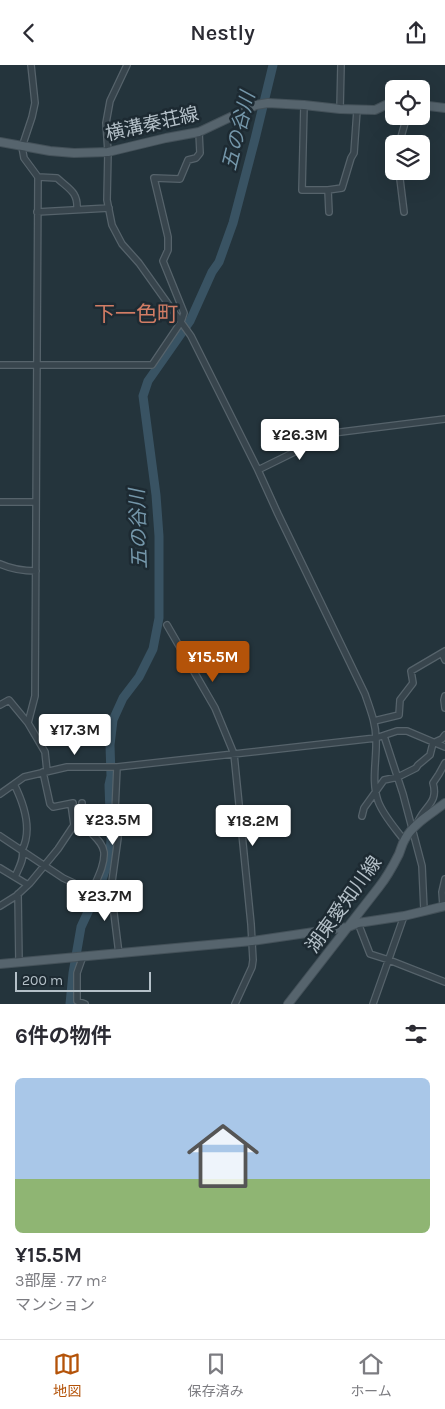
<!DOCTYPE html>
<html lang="ja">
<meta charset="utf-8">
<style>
body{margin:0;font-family:Karla,"Noto Sans JP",sans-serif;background:#f7f7f7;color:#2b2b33;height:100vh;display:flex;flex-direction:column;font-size:19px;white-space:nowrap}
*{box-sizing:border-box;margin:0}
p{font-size:16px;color:#7c7c81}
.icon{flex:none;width:28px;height:28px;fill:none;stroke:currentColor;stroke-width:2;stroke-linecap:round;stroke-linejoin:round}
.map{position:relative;height:939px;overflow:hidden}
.panel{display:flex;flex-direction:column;background:#fff;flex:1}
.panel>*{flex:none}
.buttons{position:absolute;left:385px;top:15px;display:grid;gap:10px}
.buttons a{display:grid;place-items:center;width:45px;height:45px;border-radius:8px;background:#fff;box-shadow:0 5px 20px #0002;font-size:25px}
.scale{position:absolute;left:15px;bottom:12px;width:136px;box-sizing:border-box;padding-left:5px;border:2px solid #b4c0c8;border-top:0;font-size:14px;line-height:18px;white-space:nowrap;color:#b4c0c8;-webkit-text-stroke:4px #1d2a32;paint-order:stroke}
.price{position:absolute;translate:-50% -42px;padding:0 11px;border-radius:5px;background:#fff;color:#222;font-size:16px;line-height:32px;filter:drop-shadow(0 1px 2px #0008)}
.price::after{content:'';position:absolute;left:50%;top:30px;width:15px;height:11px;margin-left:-8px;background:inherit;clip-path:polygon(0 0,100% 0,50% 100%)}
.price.on{background:#b45309;color:#fff}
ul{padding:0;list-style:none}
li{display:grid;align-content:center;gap:10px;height:265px;padding:0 15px}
li span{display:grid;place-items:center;height:155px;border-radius:8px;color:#555}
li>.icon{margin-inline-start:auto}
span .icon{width:90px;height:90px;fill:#fffc;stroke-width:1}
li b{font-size:21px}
h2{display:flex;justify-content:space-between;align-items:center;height:60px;padding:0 15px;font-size:21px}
header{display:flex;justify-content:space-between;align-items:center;height:65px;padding:0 15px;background:#fff;font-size:22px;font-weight:600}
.menu{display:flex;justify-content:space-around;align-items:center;height:70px;border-top:1px solid #e1e1e2;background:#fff;font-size:14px;color:#7c7c81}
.menu a{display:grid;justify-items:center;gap:2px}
.menu .on{color:#b45309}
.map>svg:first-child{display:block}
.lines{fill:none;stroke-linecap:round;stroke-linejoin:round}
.river{stroke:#395363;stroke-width:9}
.minor-casing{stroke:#56636b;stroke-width:8}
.major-casing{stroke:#445159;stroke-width:10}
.minor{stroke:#38454d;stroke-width:5.5}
.major{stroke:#56646d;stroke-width:8}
.labels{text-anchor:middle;stroke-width:5;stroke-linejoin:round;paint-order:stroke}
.street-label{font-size:19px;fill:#b4c0c8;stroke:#1d2a32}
.water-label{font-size:20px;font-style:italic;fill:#7597aa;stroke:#1d2a32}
.quarter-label{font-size:21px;fill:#d27d65;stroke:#1d2a32}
</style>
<header><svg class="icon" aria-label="back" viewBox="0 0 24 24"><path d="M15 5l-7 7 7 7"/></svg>Nestly<svg class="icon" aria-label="share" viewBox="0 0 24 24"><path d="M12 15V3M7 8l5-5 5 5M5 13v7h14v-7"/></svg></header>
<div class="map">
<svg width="445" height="939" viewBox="0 0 445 939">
<rect width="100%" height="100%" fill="#24343c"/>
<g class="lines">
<!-- river -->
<path class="river" d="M 70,939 L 73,908 L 81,862 L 100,821 L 109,793 L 111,776 L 109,720 L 111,711 L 110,680 L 113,655 L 123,633 L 139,612 L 153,584 L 159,553 L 159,471 L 156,430 L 143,331 L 148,316 L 190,256 L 212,207 L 219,197 L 233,158 L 255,74 L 273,0"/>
<defs>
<path id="minor" d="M 31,0 L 35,38 L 32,52 L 22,82 L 24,93 L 38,112 L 35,631 L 28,658 L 45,687 L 47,706
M 127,0 L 110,36 L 106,58 L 108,87 L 107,135 L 112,160 L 122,179 L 139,198 L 191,271 L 258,405 L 278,449 L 365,629 C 370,644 376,658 376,674 C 377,694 371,716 378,736 C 383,750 395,763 404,775
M 304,40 L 302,125 L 328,125 L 329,147
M 340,44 L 341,0
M 399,79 L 407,51
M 399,106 L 404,147
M 38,112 L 57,113 C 69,124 78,127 77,144
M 328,125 L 342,123 L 351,93 L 354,88 L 357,45
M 37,147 L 109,143
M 0,300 L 152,300 L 181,257 L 184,248 L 163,196 L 168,185 L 168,172 L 154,113 L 180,114 L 188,95 L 196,93 L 200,88 L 199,67
M 258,405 L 333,368 L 445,354
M 0,437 L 36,437
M 0,499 C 11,504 24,506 36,506
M 167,560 L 215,643 L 234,689 L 251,859 L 253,895 L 252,902 L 235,939
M 442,588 L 445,595
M 445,631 L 444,635 L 445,643
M 0,640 L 9,635 L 28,658
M 374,656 L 399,650 L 400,635 L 413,618 L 411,606 L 445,586
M 384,671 L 403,729 L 422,801 L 424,845
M 117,702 L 115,747 L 118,773 L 111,824 L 119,889
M 43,707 L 50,739 L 53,742 L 73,738
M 14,719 C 24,739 33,764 22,785 C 25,794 18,804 15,812
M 0,729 L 24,712 L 67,702 L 117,702 L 376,673 L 397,666 L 407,666 L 445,682
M 82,738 C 82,743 81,749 82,754 C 85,767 102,773 104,787 C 105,800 97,814 92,826
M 362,751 L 364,743 L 384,715 L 398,712 L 416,703 L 418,700 L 430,690 L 433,678 L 442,674 L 445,670
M 417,759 C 423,741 439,739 433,718 L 439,709 L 445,698
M 0,771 L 63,813 L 78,820 L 92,826 L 111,824
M 0,803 L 28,820
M 18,829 L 19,897
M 0,841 L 16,831 L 30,818 L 58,784 L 74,760 L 71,739
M 443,841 L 442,827 L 445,814
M 358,858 L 370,889 L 389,895 L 445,917
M 83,891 L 77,908 L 77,936 L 85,939
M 373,939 L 404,851"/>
<path id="major" d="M 421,40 L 445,43
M 0,77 L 50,86 L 74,88 L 108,87 L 166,73 L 199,67 L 256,40 L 268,38 L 304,40 L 340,44 L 375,45 L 394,36
M 0,899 L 252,876 L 348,862 L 358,858 L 404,851 L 445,841
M 288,939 L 379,822 C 387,812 393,801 399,789 C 401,784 402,779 405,774 C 414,758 431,749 445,738"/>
</defs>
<!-- minor casing -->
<use href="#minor" class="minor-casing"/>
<!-- major casing -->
<use href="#major" class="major-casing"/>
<!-- minor -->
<use href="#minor" class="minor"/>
<!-- major -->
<use href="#major" class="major"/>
</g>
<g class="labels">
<!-- street labels -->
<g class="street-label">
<text transform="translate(152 58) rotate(-13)" y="7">横溝秦荘線</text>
<text transform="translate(343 839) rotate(-54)" y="7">湖東愛知川線</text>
</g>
<!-- water labels -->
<g class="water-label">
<text transform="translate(238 66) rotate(-76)" y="7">五の谷川</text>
<text transform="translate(138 464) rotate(-92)" y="7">五の谷川</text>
</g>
<!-- quarter labels -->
<g class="quarter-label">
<text x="136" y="256">下一色町</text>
</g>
</g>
</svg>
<div class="buttons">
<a><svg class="icon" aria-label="locate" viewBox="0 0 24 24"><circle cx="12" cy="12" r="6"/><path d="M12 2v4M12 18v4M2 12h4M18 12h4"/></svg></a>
<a><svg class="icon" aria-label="layers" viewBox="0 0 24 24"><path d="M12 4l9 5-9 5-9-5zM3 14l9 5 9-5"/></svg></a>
</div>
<div class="scale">200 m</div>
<b class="price" style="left:300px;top:396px">¥26.3M</b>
<b class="price on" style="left:213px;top:618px">¥15.5M</b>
<b class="price" style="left:75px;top:691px">¥17.3M</b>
<b class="price" style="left:113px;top:781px">¥23.5M</b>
<b class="price" style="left:253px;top:782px">¥18.2M</b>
<b class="price" style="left:105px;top:857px">¥23.7M</b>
</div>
<section class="panel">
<h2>6件の物件<svg class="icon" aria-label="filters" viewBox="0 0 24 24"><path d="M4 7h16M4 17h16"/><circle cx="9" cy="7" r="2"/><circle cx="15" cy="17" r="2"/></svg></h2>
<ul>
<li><span style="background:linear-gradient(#a9c7e8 65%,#8fb573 0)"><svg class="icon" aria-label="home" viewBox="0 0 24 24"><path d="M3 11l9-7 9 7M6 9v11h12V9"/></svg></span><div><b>¥15.5M</b><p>3部屋 · 77 m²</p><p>マンション</p></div></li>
</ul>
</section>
<nav class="menu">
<a class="on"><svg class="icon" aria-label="map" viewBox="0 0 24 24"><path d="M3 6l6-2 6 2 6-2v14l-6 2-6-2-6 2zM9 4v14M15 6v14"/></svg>地図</a>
<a><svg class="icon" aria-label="saved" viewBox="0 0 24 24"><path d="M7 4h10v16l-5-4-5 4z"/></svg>保存済み</a>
<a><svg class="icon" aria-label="home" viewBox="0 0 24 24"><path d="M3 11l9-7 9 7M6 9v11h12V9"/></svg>ホーム</a>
</nav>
